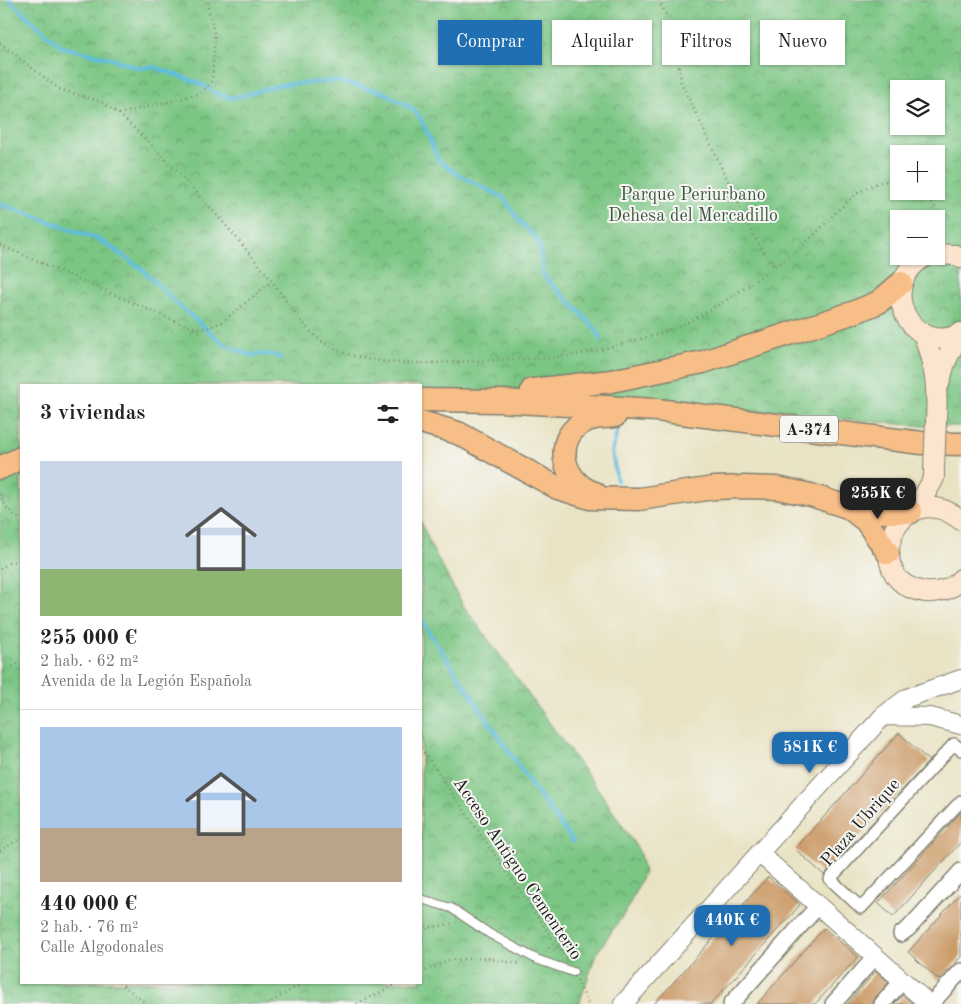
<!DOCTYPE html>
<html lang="es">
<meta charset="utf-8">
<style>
body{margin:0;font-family:"Old Standard TT",serif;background:#f2f2f2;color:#222;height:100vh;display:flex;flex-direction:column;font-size:19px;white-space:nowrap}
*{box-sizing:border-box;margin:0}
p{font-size:16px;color:#767676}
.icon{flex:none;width:28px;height:28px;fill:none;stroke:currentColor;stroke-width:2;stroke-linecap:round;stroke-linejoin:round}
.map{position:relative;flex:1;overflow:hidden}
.side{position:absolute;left:20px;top:384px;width:402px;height:600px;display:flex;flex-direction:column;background:#fff;border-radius:0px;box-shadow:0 1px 4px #0004}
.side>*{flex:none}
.guide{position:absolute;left:438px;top:20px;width:448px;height:45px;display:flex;gap:10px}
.fabs{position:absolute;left:890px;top:80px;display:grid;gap:10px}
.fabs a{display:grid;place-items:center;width:55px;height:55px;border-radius:0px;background:#fff;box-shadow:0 1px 4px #0004;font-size:25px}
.price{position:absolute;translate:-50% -42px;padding:0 11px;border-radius:10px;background:#1f6fb2;color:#fff;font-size:16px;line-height:32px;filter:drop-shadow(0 1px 2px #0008)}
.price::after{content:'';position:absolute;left:50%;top:30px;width:15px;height:11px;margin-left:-8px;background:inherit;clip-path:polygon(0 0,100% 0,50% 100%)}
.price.selected{background:#222;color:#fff}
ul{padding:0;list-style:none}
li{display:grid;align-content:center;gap:10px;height:265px;padding:0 20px}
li+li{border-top:1px solid #e0e0e0}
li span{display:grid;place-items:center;height:155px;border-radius:0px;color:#555}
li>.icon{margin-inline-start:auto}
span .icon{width:90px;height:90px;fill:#fffc;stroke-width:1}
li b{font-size:21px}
h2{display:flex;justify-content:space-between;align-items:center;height:60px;padding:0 20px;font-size:21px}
.tag{padding:0 18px;border-radius:0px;background:#fff;box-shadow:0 1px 4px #0004;font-size:18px;line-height:45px}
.tag.selected{background:#1f6fb2;color:#fff}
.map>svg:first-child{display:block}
.park{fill:url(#park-crowns);stroke:#4c7150;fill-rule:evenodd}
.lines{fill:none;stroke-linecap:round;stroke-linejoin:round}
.stream{stroke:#5ebcdd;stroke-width:4}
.building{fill:#cb9a66}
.service-casing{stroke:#828070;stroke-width:10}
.pedestrian-casing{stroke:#828070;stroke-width:14}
.minor-casing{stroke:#828070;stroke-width:18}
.tertiary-casing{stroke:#828070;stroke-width:20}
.secondary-casing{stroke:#828070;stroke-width:22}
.primary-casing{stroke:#828070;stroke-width:25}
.path{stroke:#828070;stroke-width:2.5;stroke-dasharray:1 4;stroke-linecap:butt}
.service{stroke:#fff;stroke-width:8}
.pedestrian{stroke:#fff;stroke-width:11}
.minor{stroke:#fff;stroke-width:15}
.tertiary{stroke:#fff;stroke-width:18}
.secondary{stroke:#fce5cf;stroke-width:20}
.primary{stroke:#f7be87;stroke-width:22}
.secondary-bridge-casing{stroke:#828070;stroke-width:22;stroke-linecap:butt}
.secondary-bridge{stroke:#fce5cf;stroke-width:20}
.labels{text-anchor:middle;stroke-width:4;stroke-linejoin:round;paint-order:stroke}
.shield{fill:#f6f6f2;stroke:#5d5d5c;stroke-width:1}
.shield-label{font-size:16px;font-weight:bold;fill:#1c1c1c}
.park-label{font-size:18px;fill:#3e5840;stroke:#f6f6f2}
.street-label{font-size:18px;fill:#1c1c1c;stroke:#f6f6f2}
</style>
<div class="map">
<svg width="961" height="1004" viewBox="0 0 961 1004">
<defs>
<pattern id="park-crowns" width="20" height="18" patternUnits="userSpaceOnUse" patternTransform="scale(1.25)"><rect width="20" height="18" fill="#7cc684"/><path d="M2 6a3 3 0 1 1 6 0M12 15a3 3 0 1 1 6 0" fill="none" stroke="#65a06b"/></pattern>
</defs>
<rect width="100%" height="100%" fill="#f6f6f2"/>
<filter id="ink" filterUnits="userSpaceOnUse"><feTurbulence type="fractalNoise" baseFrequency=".02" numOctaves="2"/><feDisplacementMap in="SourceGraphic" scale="10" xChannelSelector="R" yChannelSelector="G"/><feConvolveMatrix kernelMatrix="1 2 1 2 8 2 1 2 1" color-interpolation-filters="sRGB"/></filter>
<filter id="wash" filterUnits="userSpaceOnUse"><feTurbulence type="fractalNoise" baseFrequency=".0096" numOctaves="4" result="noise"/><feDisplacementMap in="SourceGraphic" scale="20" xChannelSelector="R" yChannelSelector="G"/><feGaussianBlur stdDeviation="1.12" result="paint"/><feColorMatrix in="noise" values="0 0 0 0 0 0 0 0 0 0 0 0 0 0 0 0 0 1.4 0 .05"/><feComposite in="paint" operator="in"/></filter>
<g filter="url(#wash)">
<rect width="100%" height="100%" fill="#e9e3c4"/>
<!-- park -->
<path class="park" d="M 0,0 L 961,0 L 961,426 L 923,426 L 797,415 L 421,393 L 421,385 L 21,385 L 21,982 L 421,982 L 421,521 L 432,548 L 463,605 L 602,795 L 639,851 L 644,872 L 639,884 L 626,911 L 596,954 L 579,1004 L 0,1004 ZM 899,89 L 936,89 L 936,126 L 899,126 ZM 899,154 L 936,154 L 936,191 L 899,191 ZM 899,219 L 936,219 L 936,256 L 899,256 Z"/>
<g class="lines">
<!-- stream -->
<path class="stream" d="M 9,0 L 62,47 L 106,57 L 139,68 L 154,67 L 199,83 L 217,94 L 233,98 L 279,85 L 336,81 L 383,92 L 411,108 L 420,117 L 439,161 L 459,175 L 504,198 L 519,221 L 534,236 L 540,247 L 543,274 L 548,281 L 580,312 L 598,332 L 601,340
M 0,204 L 100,240 L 142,269 L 177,304 L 225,345 L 250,355 L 271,354 L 281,358
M 617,481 L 612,451 L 618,429
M 421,620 L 532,786 L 573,841"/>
</g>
<g id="blocks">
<!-- building -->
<path class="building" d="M 899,733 L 929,761 L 824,875 L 795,849 Z
M 961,812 L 961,842 L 893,917 L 878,903 Z
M 768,877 L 800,905 L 711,1004 L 654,1004 Z
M 961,893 L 961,957 L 939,980 L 908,952 Z
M 824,928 L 858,957 L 815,1004 L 757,1004 Z
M 876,971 L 889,982 L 875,998 L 873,1004 L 847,1004 Z
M 903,995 L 913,1004 L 894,1004 Z"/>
</g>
</g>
<g filter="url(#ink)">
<use href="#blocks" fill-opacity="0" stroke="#828070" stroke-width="1"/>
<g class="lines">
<defs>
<path id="service" d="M 421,899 L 451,908 L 490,934 L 536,959 L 573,972"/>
<path id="pedestrian" d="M 961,750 L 954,744 L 830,879 L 861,908 L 961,801"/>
<path id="minor" d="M 901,934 L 909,928 L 961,871
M 731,1004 L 818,906
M 833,1004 L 875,957
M 882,1004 L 903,980
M 931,1004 L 961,971"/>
<path id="tertiary" d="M 883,716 L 930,717 L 961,725
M 759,853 L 929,1004
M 623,1004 L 883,716 L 907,698 L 961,679"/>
<path id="secondary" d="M 936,254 L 955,255 L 961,258
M 926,256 C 872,285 914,359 961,333
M 923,333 C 935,367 938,385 936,420
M 939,384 L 945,363 L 958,335
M 916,510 L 934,478 L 934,469
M 961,520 C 897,470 855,583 926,592 C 939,593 953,589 961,579"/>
<path id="primary" d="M 532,390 L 611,381 L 703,362 L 855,312 L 879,302 L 901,283
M 421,400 L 500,401 L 657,410 L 922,443 L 961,444
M 421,422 L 458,433 L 558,488 L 590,498 L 639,499 L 714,488 L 744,487 L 777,488 L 811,495 L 847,507 L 879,512 L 911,512
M 0,468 L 21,458
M 595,493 C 561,483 551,435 588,420 C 597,416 605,418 615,416
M 848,507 L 866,521 L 888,553"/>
</defs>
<!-- service casing -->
<use href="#service" class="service-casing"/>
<!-- pedestrian casing -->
<use href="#pedestrian" class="pedestrian-casing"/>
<!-- minor casing -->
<use href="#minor" class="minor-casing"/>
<!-- tertiary casing -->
<use href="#tertiary" class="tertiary-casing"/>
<!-- secondary casing -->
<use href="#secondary" class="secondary-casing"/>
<!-- primary casing -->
<use href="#primary" class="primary-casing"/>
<!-- path -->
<path class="path" d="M 659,0 L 675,34 L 681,82 L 754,236 L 774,267 C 782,261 791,256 799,249 C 826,228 860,173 899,182
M 0,43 L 59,89 L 102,102 L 119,114 L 198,94 L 207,88 L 212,80 L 215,36 L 208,8 L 208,0
M 119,114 C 172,163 222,219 268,276 C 284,296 302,328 323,342 C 366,372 442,362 492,360 C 517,359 542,359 567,356 C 595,352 631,342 658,334 C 701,320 738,293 774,267
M 922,191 C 937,203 941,220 942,239
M 0,245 L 187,326 L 205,329 L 222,322 L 272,281
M 0,494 L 7,508 L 21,521
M 0,569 L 8,563 L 21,560
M 0,675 L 21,662
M 421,748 L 567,959
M 0,851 L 21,838
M 421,929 L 456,923
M 545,952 L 555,941
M 421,973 L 448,960 L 487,958 L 521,964
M 577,980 L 588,1004
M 119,982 L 147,1004
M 267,1004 L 305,982
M 357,1004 L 401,982"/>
<!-- service -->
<use href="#service" class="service"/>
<!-- pedestrian -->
<use href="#pedestrian" class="pedestrian"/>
<!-- minor -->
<use href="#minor" class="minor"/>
<!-- tertiary -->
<use href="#tertiary" class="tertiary"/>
<!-- secondary -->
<use href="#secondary" class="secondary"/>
<!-- primary -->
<use href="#primary" class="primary"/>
<defs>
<path id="secondary-bridge" d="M 934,469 L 936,420"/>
</defs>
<!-- secondary-bridge casing -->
<use href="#secondary-bridge" class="secondary-bridge-casing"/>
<!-- secondary-bridge -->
<use href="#secondary-bridge" class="secondary-bridge"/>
</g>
</g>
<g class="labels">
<!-- shield labels -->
<rect class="shield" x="780" y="415.5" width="58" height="27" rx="4"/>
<g class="shield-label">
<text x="809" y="435">A-374</text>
</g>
<!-- park labels -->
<g class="park-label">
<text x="693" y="200">Parque Periurbano<tspan x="693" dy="21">Dehesa del Mercadillo</tspan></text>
</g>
<!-- street labels -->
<g class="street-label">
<text transform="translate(860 822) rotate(-49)" y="6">Plaza Ubrique</text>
<text transform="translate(518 868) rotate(56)" y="6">Acceso Antiguo Cementerio</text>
</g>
</g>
</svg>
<div class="fabs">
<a><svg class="icon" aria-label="layers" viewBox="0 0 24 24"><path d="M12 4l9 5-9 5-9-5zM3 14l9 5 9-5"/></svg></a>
<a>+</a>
<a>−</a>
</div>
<b class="price selected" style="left:878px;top:520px">255K €</b>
<b class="price" style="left:810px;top:774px">581K €</b>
<b class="price" style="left:732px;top:947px">440K €</b>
<div class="guide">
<a class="tag selected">Comprar</a>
<a class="tag">Alquilar</a>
<a class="tag">Filtros</a>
<a class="tag">Nuevo</a>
</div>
<section class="side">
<h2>3 viviendas<svg class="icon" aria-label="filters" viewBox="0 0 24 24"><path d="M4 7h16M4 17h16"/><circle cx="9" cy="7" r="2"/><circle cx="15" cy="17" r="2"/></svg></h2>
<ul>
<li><span style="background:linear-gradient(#c9d6e8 70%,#8fb573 0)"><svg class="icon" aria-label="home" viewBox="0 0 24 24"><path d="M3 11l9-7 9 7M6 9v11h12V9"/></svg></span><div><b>255 000 €</b><p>2 hab. · 62 m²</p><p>Avenida de la Legión Española</p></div></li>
<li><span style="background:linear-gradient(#a9c7e8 65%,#b9a48a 0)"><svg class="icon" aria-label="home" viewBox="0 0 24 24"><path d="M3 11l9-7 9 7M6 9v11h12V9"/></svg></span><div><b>440 000 €</b><p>2 hab. · 76 m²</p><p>Calle Algodonales</p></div></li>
</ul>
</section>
</div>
